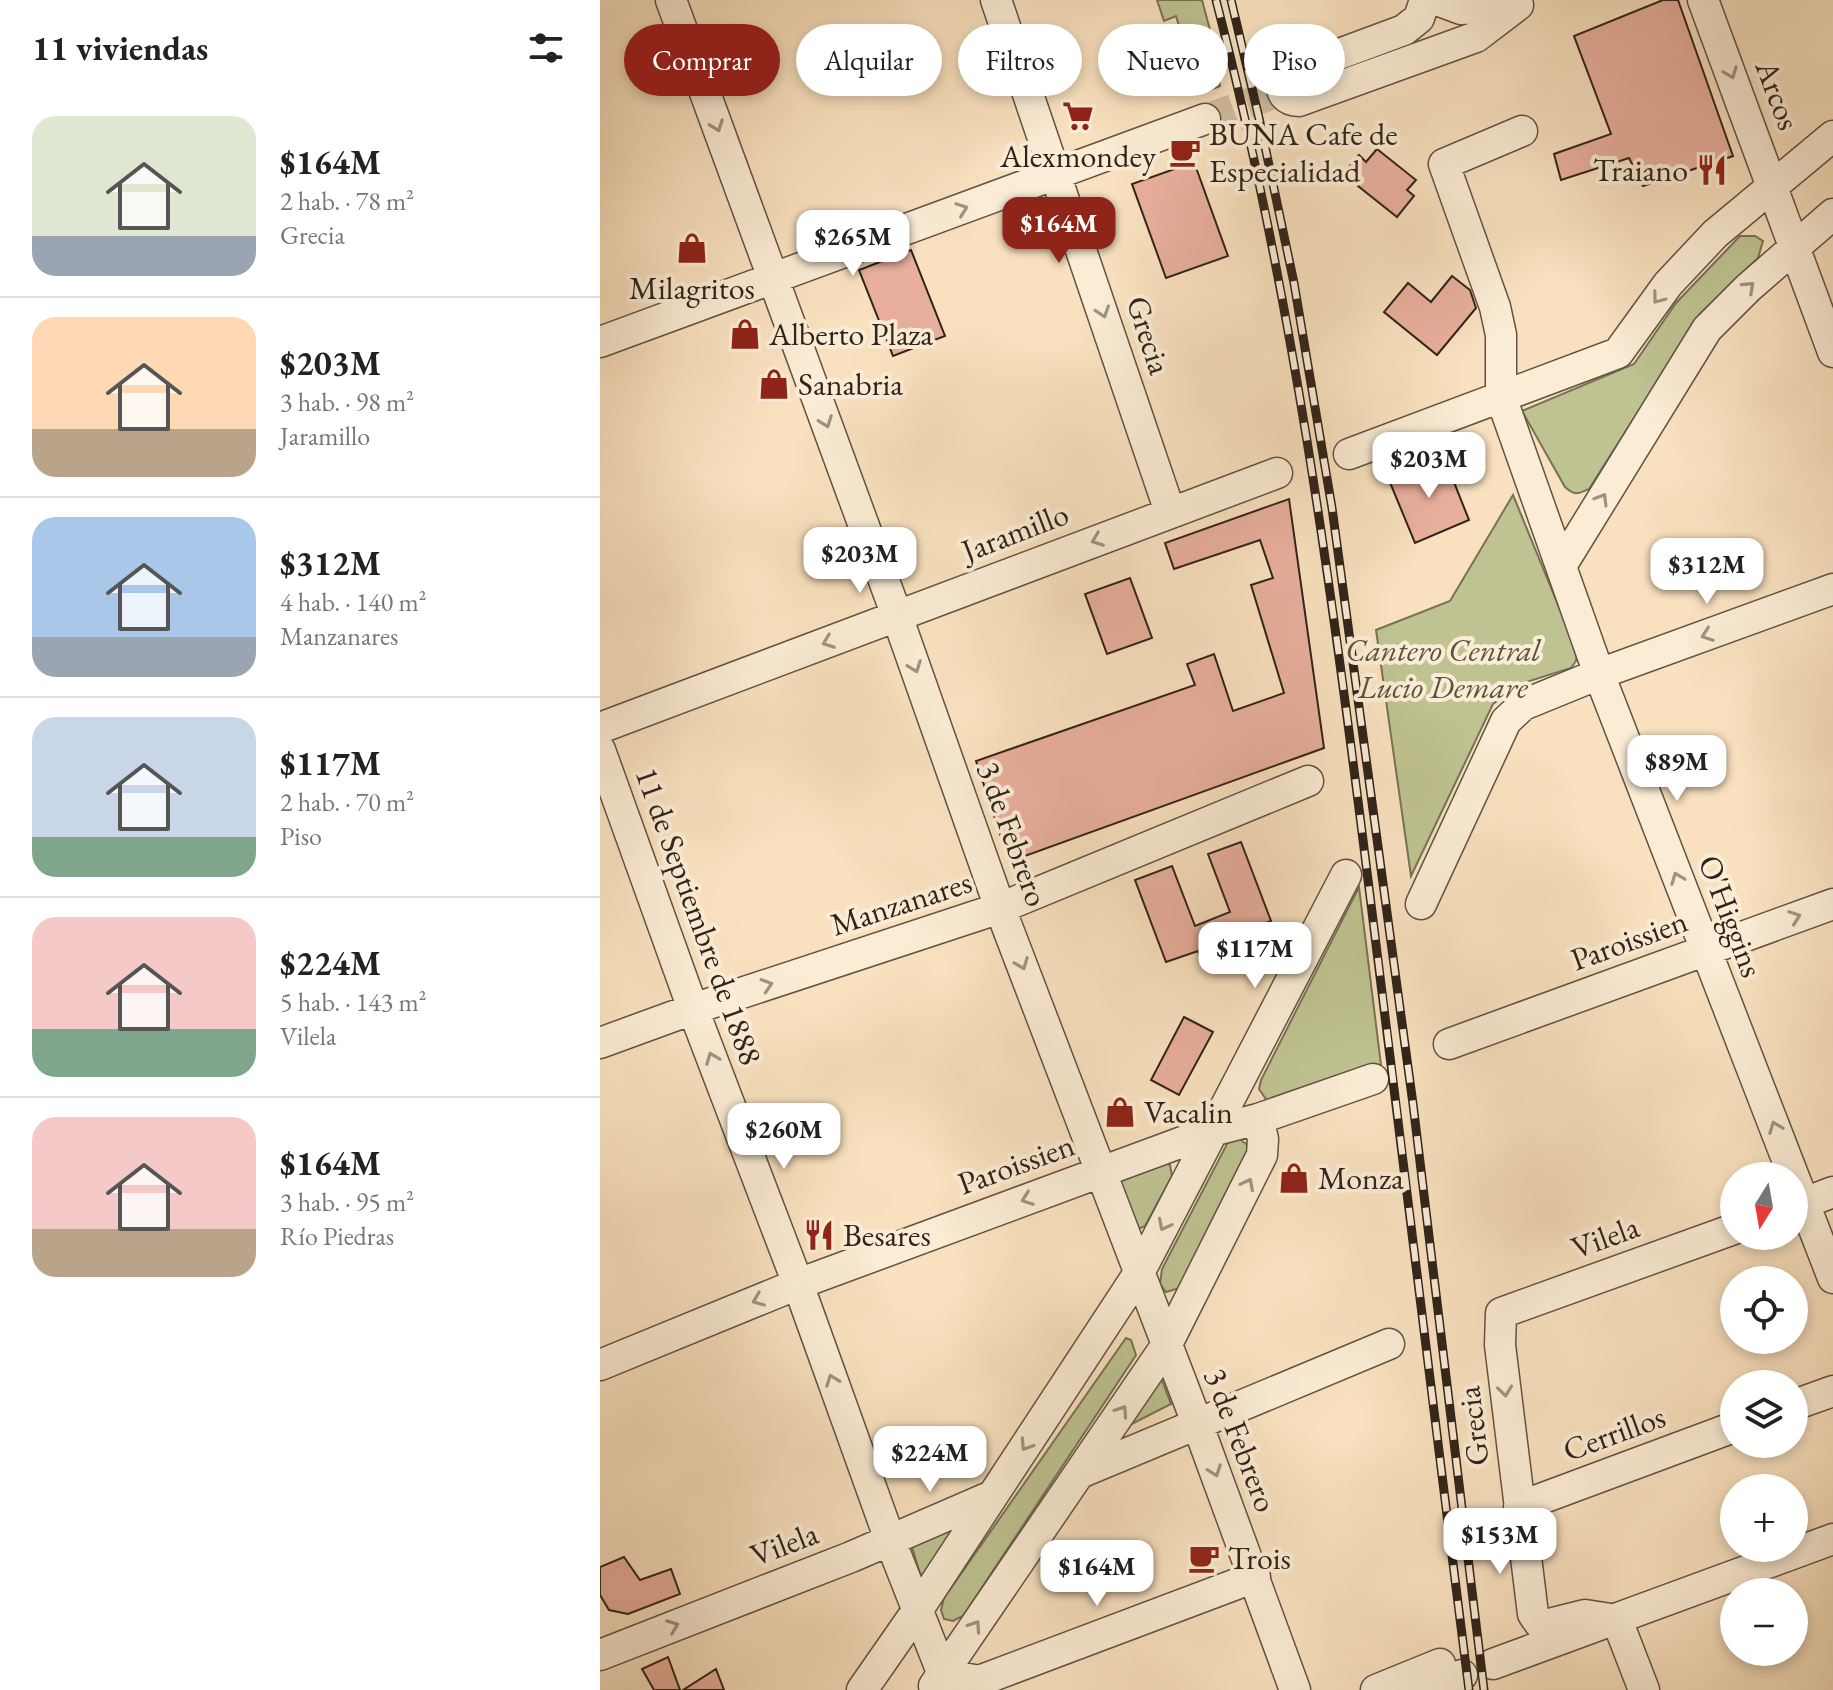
<!DOCTYPE html>
<html lang="es">
<meta charset="utf-8">
<style>
body{margin:0;font-family:"EB Garamond",serif;background:#f2f2f2;color:#222;height:100vh;display:flex;flex-direction:column;font-size:30px;white-space:nowrap}
*{box-sizing:border-box;margin:0}
p{font-size:26px;color:#767676}
.icon{flex:none;width:44px;height:44px;fill:none;stroke:currentColor;stroke-width:2;stroke-linecap:round;stroke-linejoin:round}
.map{position:relative;flex:1;overflow:hidden}
.details{display:flex;flex-direction:column;background:#fff;width:600px}
.details>*{flex:none}
.hud{position:absolute;left:24px;top:24px;width:760px;height:72px;display:flex;gap:16px}
.needle{width:52px;rotate:191deg}
.tools{position:absolute;left:1120px;top:1162px;display:grid;gap:16px}
.tools a{display:grid;place-items:center;width:88px;height:88px;border-radius:50%;background:#fff;box-shadow:0 4px 12px #0003;font-size:40px}
.price{position:absolute;translate:-50% -68px;padding:0 18px;border-radius:16px;background:#fff;color:#222;font-size:26px;line-height:52px;filter:drop-shadow(0 2px 4px #0008)}
.price::after{content:'';position:absolute;left:50%;top:48px;width:24px;height:18px;margin-left:-12px;background:inherit;clip-path:polygon(0 0,100% 0,50% 100%)}
.price.current{background:#8f2418;color:#fff}
ul{padding:0;list-style:none}
li{display:flex;align-items:center;gap:24px;height:200px;padding:0 32px}
li+li{border-top:2px solid #e0e0e0}
li span{display:grid;place-items:center;flex:none;width:224px;height:160px;border-radius:24px;color:#555}
li>.icon{margin-inline-start:auto}
span .icon{width:96px;height:96px;fill:#fffc;stroke-width:1}
li b{font-size:34px}
h2{display:flex;justify-content:space-between;align-items:center;height:96px;padding:0 32px;font-size:34px}
.chip{padding:0 28px;border-radius:36px;background:#fff;box-shadow:0 4px 12px #0003;font-size:28px;line-height:72px}
.chip.current{background:#8f2418;color:#fff}
main{display:flex;flex:1;min-height:0}
.map>svg:first-child{display:block}
.green{fill:#bec391;stroke:#777356;stroke-width:2}
.building{fill:#e9af9d;stroke:#30231b;stroke-width:2}
.lines{fill:none;stroke-linecap:round;stroke-linejoin:round}
.minor-tunnel{stroke:#d1bb9e;stroke-width:30;stroke-dasharray:30 15;stroke-linecap:butt}
.minor-casing{stroke:#625244;stroke-width:33}
.minor{stroke:#fbecd5;stroke-width:30}
.rail-casing{stroke:#30231b;stroke-width:9}
.rail{stroke:#fbecd5;stroke-width:6;stroke-dasharray:18;stroke-linecap:butt}
.oneway{stroke:#a09281}
.labels{text-anchor:middle;stroke-width:8;stroke-linejoin:round;paint-order:stroke}
.street-label{font-size:32px;fill:#30231b;stroke:#fbecd5}
.poi-label{font-size:32px;fill:#30231b;stroke:#fbecd5;text-anchor:start}
.park-label{font-size:32px;font-style:italic;fill:#5b533e;stroke:#fbecd5}
</style>
<main>
<section class="details">
<h2>11 viviendas<svg class="icon" aria-label="filters" viewBox="0 0 24 24"><path d="M4 7h16M4 17h16"/><circle cx="9" cy="7" r="2"/><circle cx="15" cy="17" r="2"/></svg></h2>
<ul>
<li><span style="background:linear-gradient(#dfe7d0 75%,#9aa5b1 0)"><svg class="icon" aria-label="home" viewBox="0 0 24 24"><path d="M3 11l9-7 9 7M6 9v11h12V9"/></svg></span><div><b>$164M</b><p>2 hab. · 78 m²</p><p>Grecia</p></div></li>
<li><span style="background:linear-gradient(#ffd9b3 70%,#b9a48a 0)"><svg class="icon" aria-label="home" viewBox="0 0 24 24"><path d="M3 11l9-7 9 7M6 9v11h12V9"/></svg></span><div><b>$203M</b><p>3 hab. · 98 m²</p><p>Jaramillo</p></div></li>
<li><span style="background:linear-gradient(#a9c7e8 75%,#9aa5b1 0)"><svg class="icon" aria-label="home" viewBox="0 0 24 24"><path d="M3 11l9-7 9 7M6 9v11h12V9"/></svg></span><div><b>$312M</b><p>4 hab. · 140 m²</p><p>Manzanares</p></div></li>
<li><span style="background:linear-gradient(#c9d6e8 75%,#7fa58c 0)"><svg class="icon" aria-label="home" viewBox="0 0 24 24"><path d="M3 11l9-7 9 7M6 9v11h12V9"/></svg></span><div><b>$117M</b><p>2 hab. · 70 m²</p><p>Piso</p></div></li>
<li><span style="background:linear-gradient(#f6c9c9 70%,#7fa58c 0)"><svg class="icon" aria-label="home" viewBox="0 0 24 24"><path d="M3 11l9-7 9 7M6 9v11h12V9"/></svg></span><div><b>$224M</b><p>5 hab. · 143 m²</p><p>Vilela</p></div></li>
<li><span style="background:linear-gradient(#f6c9c9 70%,#b9a48a 0)"><svg class="icon" aria-label="home" viewBox="0 0 24 24"><path d="M3 11l9-7 9 7M6 9v11h12V9"/></svg></span><div><b>$164M</b><p>3 hab. · 95 m²</p><p>Río Piedras</p></div></li>
</ul>
</section>
<div class="map">
<svg width="1233" height="1690" viewBox="0 0 1233 1690">
<rect width="100%" height="100%" fill="#f9e1bf"/>
<filter id="stains"><feTurbulence type="fractalNoise" baseFrequency=".0025" numOctaves="4"/><feColorMatrix values="0 0 0 0 .2 0 0 0 0 .09 0 0 0 0 .02 0 0 0 .5 -.17"/></filter>
<radialGradient id="worn" r=".72"><stop offset=".6" stop-color="#630" stop-opacity="0"/><stop offset="1" stop-color="#630" stop-opacity=".3"/></radialGradient>
<!-- green -->
<path class="green" d="M 557,0 L 602,0 L 622,75 L 618,77 L 620,86 L 599,94 L 576,16 L 564,21 Z
M 1140,236 L 1155,236 L 1163,241 L 1158,258 L 1101,313 L 989,489 C 978,494 975,496 965,487 L 922,411 L 1034,364 L 1076,303 Z
M 913,495 L 977,651 L 976,661 L 971,668 L 923,683 L 893,704 L 811,876 L 776,630 L 850,601 Z
M 759,887 L 781,1065 L 668,1102 L 659,1089 L 661,1080 Z
M 636,1136 L 650,1147 L 583,1287 L 566,1292 L 560,1284 L 562,1269 L 627,1144 Z
M 562,1162 L 570,1165 L 572,1176 L 545,1226 L 536,1230 L 520,1181 Z
M 526,1338 L 531,1340 L 536,1355 L 363,1616 L 353,1621 L 344,1619 L 341,1610 L 344,1598 Z
M 558,1370 L 571,1404 L 522,1429 Z
M 358,1523 L 322,1580 L 311,1544 Z"/>
<!-- building -->
<path class="building" d="M 1063,0 L 1078,0 L 1133,156 L 1043,186 L 1029,158 L 961,180 L 954,154 L 1011,134 L 974,36 Z
M 777,149 L 816,180 L 807,190 L 814,196 L 797,217 L 743,174 L 759,155 L 766,162 Z
M 594,162 L 628,256 L 566,278 L 532,184 Z
M 311,250 L 345,336 L 293,356 L 259,270 Z
M 852,276 L 870,290 L 876,308 L 837,355 L 784,312 L 808,283 L 831,302 Z
M 844,457 L 869,520 L 815,543 L 789,480 Z
M 689,499 L 724,748 L 425,856 L 404,846 L 376,761 L 595,685 L 587,664 L 614,654 L 633,711 L 684,693 L 651,585 L 673,578 L 660,540 L 574,569 L 565,543 Z
M 530,578 L 552,638 L 507,654 L 485,594 Z
M 641,842 L 671,921 L 639,933 L 647,953 L 605,969 L 598,951 L 566,962 L 535,880 L 572,866 L 595,926 L 630,912 L 608,854 Z
M 584,1017 L 613,1032 L 579,1095 L 551,1080 Z
M 24,1557 L 40,1580 L 71,1569 L 80,1594 L 28,1614 L 9,1610 L 0,1595 L 0,1567 Z
M 68,1657 L 80,1690 L 54,1690 L 42,1669 Z
M 116,1669 L 124,1690 L 83,1690 Z"/>
<g class="lines">
<!-- minor-tunnel -->
<path class="minor-tunnel" d="M 605,119 L 696,86"/>
<defs>
<path id="minor" d="M 71,0 L 297,616 L 400,908 L 597,1423 L 695,1690
M 396,0 L 570,512
M 825,0 L 819,18 L 804,30 L 688,73 L 682,81 C 680,94 687,101 699,101 L 876,37 L 918,5
M 837,0 L 861,9 L 918,5
M 1103,0 L 1233,352
M 922,131 L 844,164 L 895,307 L 901,335 L 901,397 L 999,674 L 1233,1278
M 0,342 L 605,119
M 749,454 L 1018,353 L 1068,284 L 1115,234 L 1233,136
M 961,566 L 1107,329 L 1148,288 L 1233,214
M 0,728 L 677,473
M 0,750 L 93,1009 L 198,1284 L 290,1540 L 349,1690
M 821,904 L 906,721 L 923,705 L 999,674 L 1233,589
M 0,1043 L 93,1009 L 400,908 L 708,781
M 849,1044 L 1233,904
M 1194,1207 L 1233,1192
M 0,1365 L 198,1284 L 501,1172 L 612,1131 L 658,1119 L 773,1079
M 1194,1405 L 1233,1391
M 480,1473 L 789,1344
M 919,1507 L 1134,1427
M 1017,1620 L 985,1615 L 949,1624 L 940,1624 L 933,1614 L 900,1345 L 901,1313 L 1134,1229
M 1017,1620 L 1044,1690
M 0,1655 L 251,1557 L 392,1496
M 893,1664 L 1233,1539
M 342,1674 L 379,1681 L 655,1577
M 334,1686 L 566,1346 L 662,1155 L 663,1139 L 658,1119
M 262,1690 L 317,1611 L 539,1273 L 746,875
M 776,1690 L 840,1664
M 823,1690 L 862,1675"/>
</defs>
<!-- minor casing -->
<use href="#minor" class="minor-casing"/>
<!-- minor -->
<use href="#minor" class="minor"/>
<defs>
<path id="rail" d="M 616,0 C 692,292 732,590 769,888 C 803,1156 835,1423 869,1690
M 631,0 L 659,118 L 694,283 L 732,508 L 813,1104 L 884,1690"/>
</defs>
<!-- rail casing -->
<use href="#rail" class="rail-casing"/>
<!-- rail -->
<use href="#rail" class="rail"/>
</g>
<!-- one-way arrows -->
<defs><path id="oneway-chevron" d="M-2-3.5L2.5 0L-2 3.5" fill="none" stroke-width="1.6" stroke-linecap="round" stroke-linejoin="round" transform="scale(2)"/></defs>
<g class="oneway">
<use href="#oneway-chevron" transform="translate(1131 73) rotate(69)"/>
<use href="#oneway-chevron" transform="translate(117 126) rotate(70)"/>
<use href="#oneway-chevron" transform="translate(362 209) rotate(-20)"/>
<use href="#oneway-chevron" transform="translate(1149 287) rotate(-43)"/>
<use href="#oneway-chevron" transform="translate(1058 298) rotate(127)"/>
<use href="#oneway-chevron" transform="translate(503 312) rotate(72)"/>
<use href="#oneway-chevron" transform="translate(226 422) rotate(70)"/>
<use href="#oneway-chevron" transform="translate(1002 499) rotate(-59)"/>
<use href="#oneway-chevron" transform="translate(497 540) rotate(159)"/>
<use href="#oneway-chevron" transform="translate(1107 635) rotate(160)"/>
<use href="#oneway-chevron" transform="translate(228 642) rotate(159)"/>
<use href="#oneway-chevron" transform="translate(315 667) rotate(70)"/>
<use href="#oneway-chevron" transform="translate(1077 878) rotate(-111)"/>
<use href="#oneway-chevron" transform="translate(1195 917) rotate(-20)"/>
<use href="#oneway-chevron" transform="translate(422 964) rotate(69)"/>
<use href="#oneway-chevron" transform="translate(167 985) rotate(-18)"/>
<use href="#oneway-chevron" transform="translate(112 1058) rotate(-111)"/>
<use href="#oneway-chevron" transform="translate(1175 1127) rotate(-111)"/>
<use href="#oneway-chevron" transform="translate(648 1184) rotate(-63)"/>
<use href="#oneway-chevron" transform="translate(427 1199) rotate(160)"/>
<use href="#oneway-chevron" transform="translate(564 1225) rotate(117)"/>
<use href="#oneway-chevron" transform="translate(158 1300) rotate(158)"/>
<use href="#oneway-chevron" transform="translate(232 1380) rotate(-110)"/>
<use href="#oneway-chevron" transform="translate(905 1391) rotate(83)"/>
<use href="#oneway-chevron" transform="translate(522 1411) rotate(-56)"/>
<use href="#oneway-chevron" transform="translate(426 1445) rotate(123)"/>
<use href="#oneway-chevron" transform="translate(615 1471) rotate(70)"/>
<use href="#oneway-chevron" transform="translate(73 1626) rotate(-21)"/>
<use href="#oneway-chevron" transform="translate(375 1626) rotate(-56)"/>
</g>
<!-- icons -->
<defs>
<symbol id="supermarket-bare" viewBox="-9 -9 18 18"><path d="M-6-5.5h2.5l.6 2H6L4.5 2H-2.5L-4.4-4H-6ZM-1.5 3.2a1.3 1.3 0 1 0 .1 0ZM3 3.2a1.3 1.3 0 1 0 .1 0Z" fill="#8f2418" stroke="#fbecd5" stroke-width="2.5" paint-order="stroke"/></symbol>
<symbol id="cafe-bare" viewBox="-9 -9 18 18"><path d="M-5.5-4.5H6V0H3Q3 3.5 0 3.5H-2.5Q-5.5 3.5-5.5 0ZM3-3.2v2h1.7v-2ZM-6 4.5H4V6H-6Z" fill="#8f2418" stroke="#fbecd5" stroke-width="2.5" paint-order="stroke"/></symbol>
<symbol id="restaurant-bare" viewBox="-9 -9 18 18"><path d="M-5-6h1v4h1v-4h1v4h1v-4h1v5L-1.5 .5V6h-2V.5L-5-1ZM5-6V6H3V1.5H1.5Q1.5-4 5-6Z" fill="#8f2418" stroke="#fbecd5" stroke-width="2.5" paint-order="stroke"/></symbol>
<symbol id="shop-bare" viewBox="-9 -9 18 18"><path d="M-5-2.5h2.3a2.7 3.5 0 0 1 5.4 0H5L5.5 6h-11ZM-1.5-2.5h3a1.5 2.3 0 0 0-3 0Z" fill="#8f2418" stroke="#fbecd5" stroke-width="2.5" paint-order="stroke"/></symbol>
</defs>
<g fill-rule="evenodd">
<use href="#supermarket-bare" x="456" y="94" width="44" height="44"/>
<use href="#cafe-bare" x="563" y="130" width="44" height="44"/>
<use href="#restaurant-bare" x="1090" y="148" width="44" height="44"/>
<use href="#shop-bare" x="70" y="226" width="44" height="44"/>
<use href="#shop-bare" x="123" y="312" width="44" height="44"/>
<use href="#shop-bare" x="152" y="362" width="44" height="44"/>
<use href="#shop-bare" x="498" y="1090" width="44" height="44"/>
<use href="#shop-bare" x="672" y="1156" width="44" height="44"/>
<use href="#restaurant-bare" x="197" y="1213" width="44" height="44"/>
<use href="#cafe-bare" x="582" y="1536" width="44" height="44"/>
</g>
<g class="labels">
<!-- street labels -->
<g class="street-label">
<text transform="translate(1178 95) rotate(69)" y="11">Arcos</text>
<text transform="translate(549 335) rotate(72)" y="11">Grecia</text>
<text transform="translate(415 532) rotate(-21)" y="11">Jaramillo</text>
<text transform="translate(413 834) rotate(70)" y="11">3 de Febrero</text>
<text transform="translate(301 903) rotate(-18)" y="11">Manzanares</text>
<text transform="translate(99 916) rotate(70)" y="11">11 de Septiembre de 1888</text>
<text transform="translate(1131 916) rotate(69)" y="11">O'Higgins</text>
<text transform="translate(1029 940) rotate(-20)" y="11">Paroissien</text>
<text transform="translate(416 1164) rotate(-20)" y="11">Paroissien</text>
<text transform="translate(1005 1237) rotate(-20)" y="11">Vilela</text>
<text transform="translate(873 1426) rotate(-97)" y="11">Grecia</text>
<text transform="translate(1014 1433) rotate(-20)" y="11">Cerrillos</text>
<text transform="translate(641 1440) rotate(69)" y="11">3 de Febrero</text>
<text transform="translate(184 1544) rotate(-21)" y="11">Vilela</text>
</g>
<!-- poi labels -->
<g class="poi-label">
<text x="609" y="145">BUNA Cafe de<tspan x="609" dy="37">Especialidad</tspan></text>
<text x="478" y="167" text-anchor="middle">Alexmondey</text>
<text x="1088" y="181" text-anchor="end">Traiano</text>
<text x="92" y="299" text-anchor="middle">Milagritos</text>
<text x="169" y="345">Alberto Plaza</text>
<text x="198" y="395">Sanabria</text>
<text x="544" y="1123">Vacalin</text>
<text x="718" y="1189">Monza</text>
<text x="243" y="1246">Besares</text>
<text x="628" y="1569">Trois</text>
</g>
<!-- park labels -->
<g class="park-label">
<text x="843" y="661">Cantero Central<tspan x="843" dy="37">Lucio Demare</tspan></text>
</g>
</g>
<rect width="100%" height="100%" filter="url(#stains)"/>
<rect width="100%" height="100%" fill="url(#worn)"/>
</svg>
<div class="tools">
<a><svg class="needle" viewBox="-14 -14 28 28"><path d="M0-13l5 13h-10z" fill="#e53935"/><path d="M0 13l5-13h-10z" fill="#767676"/></svg></a>
<a><svg class="icon" aria-label="locate" viewBox="0 0 24 24"><circle cx="12" cy="12" r="6"/><path d="M12 2v4M12 18v4M2 12h4M18 12h4"/></svg></a>
<a><svg class="icon" aria-label="layers" viewBox="0 0 24 24"><path d="M12 4l9 5-9 5-9-5zM3 14l9 5 9-5"/></svg></a>
<a>+</a>
<a>−</a>
</div>
<b class="price current" style="left:459px;top:265px">$164M</b>
<b class="price" style="left:253px;top:278px">$265M</b>
<b class="price" style="left:829px;top:500px">$203M</b>
<b class="price" style="left:260px;top:595px">$203M</b>
<b class="price" style="left:1107px;top:606px">$312M</b>
<b class="price" style="left:1077px;top:803px">$89M</b>
<b class="price" style="left:655px;top:990px">$117M</b>
<b class="price" style="left:184px;top:1171px">$260M</b>
<b class="price" style="left:330px;top:1494px">$224M</b>
<b class="price" style="left:900px;top:1576px">$153M</b>
<b class="price" style="left:497px;top:1608px">$164M</b>
<div class="hud">
<a class="chip current">Comprar</a>
<a class="chip">Alquilar</a>
<a class="chip">Filtros</a>
<a class="chip">Nuevo</a>
<a class="chip">Piso</a>
</div>
</div>
</main>
